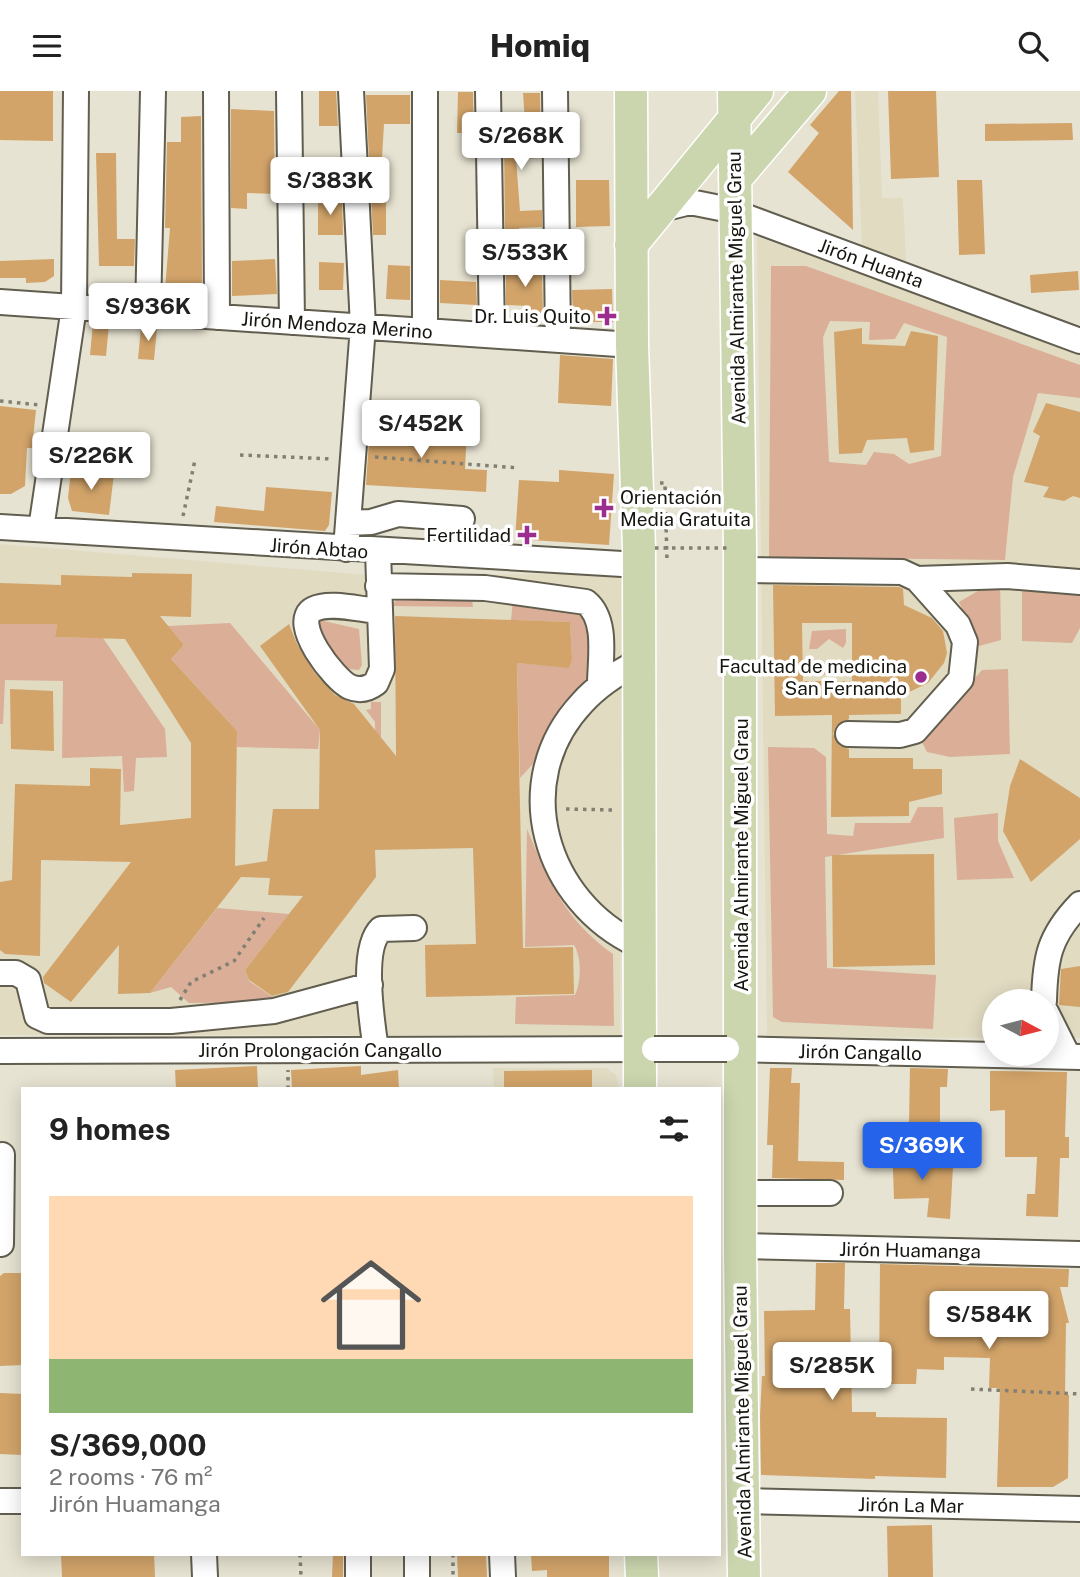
<!DOCTYPE html>
<meta charset="utf-8">
<style>
body{margin:0;font-family:"Public Sans",sans-serif;background:#f6f6f6;color:#222;height:100vh;display:flex;flex-direction:column;font-size:26px;white-space:nowrap}
*{box-sizing:border-box;margin:0}
p{font-size:23px;color:#767676}
.icon{flex:none;width:38px;height:38px;fill:none;stroke:currentColor;stroke-width:2;stroke-linecap:round;stroke-linejoin:round}
.map{position:relative;flex:1;overflow:hidden}
.drawer{position:absolute;left:21px;top:996px;width:700px;height:469px;display:flex;flex-direction:column;background:#fff;border-radius:0px;box-shadow:0 4px 18px #0003}
.drawer>*{flex:none}
.needle{width:46px;rotate:97deg}
.fabs{position:absolute;left:982px;top:898px;display:grid;gap:14px}
.fabs a{display:grid;place-items:center;width:77px;height:77px;border-radius:50%;background:#fff;box-shadow:0 4px 18px #0003;font-size:35px}
.price{position:absolute;translate:-50% -60px;padding:0 16px;border-radius:7px;background:#fff;color:#222;font-size:23px;line-height:46px;filter:drop-shadow(0 2px 4px #0008)}
.price::after{content:'';position:absolute;left:50%;top:42px;width:21px;height:16px;margin-left:-10px;background:inherit;clip-path:polygon(0 0,100% 0,50% 100%)}
.price.active{background:#2563eb;color:#fff}
ul{padding:0;list-style:none}
li{display:grid;align-content:center;gap:14px;height:371px;padding:0 28px}
li span{display:grid;place-items:center;height:217px;border-radius:0px;color:#555}
li>.icon{margin-inline-start:auto}
span .icon{width:126px;height:126px;fill:#fffc;stroke-width:1}
li b{font-size:30px}
h2{display:flex;justify-content:space-between;align-items:center;height:84px;padding:0 28px;font-size:30px}
header{display:flex;justify-content:space-between;align-items:center;height:91px;padding:0 28px;background:#fff;font-size:32px;font-weight:800}
.map>svg:first-child{display:block}
.built{fill:#e1dbc2}
.green{fill:#dbae98;fill-rule:evenodd}
.building{fill:#d2a46a;fill-rule:evenodd}
.lines{fill:none;stroke-linecap:round;stroke-linejoin:round}
.minor-casing{stroke:#615e4f;stroke-width:28}
.major-casing{stroke:#fff;stroke-width:35}
.path{stroke:#827f73;stroke-width:3.5;stroke-dasharray:3.5 5;stroke-linecap:butt}
.minor{stroke:#fff;stroke-width:24}
.major{stroke:#cbd6ae;stroke-width:32}
.minor-bridge-casing{stroke:#615e4f;stroke-width:28;stroke-linecap:butt}
.path-bridge{stroke:#827f73;stroke-width:3.5;stroke-dasharray:3.5 5;stroke-linecap:butt}
.minor-bridge{stroke:#fff;stroke-width:24}
.poi-dot{fill:#9a2d8e;stroke:#fff;stroke-width:2.5}
.labels{text-anchor:middle;stroke-width:7;stroke-linejoin:round;paint-order:stroke}
.street-label{font-size:19px;fill:#17150f;stroke:#fff}
.poi-label{font-size:19px;fill:#17150f;stroke:#fff;text-anchor:end}
</style>
<header><svg class="icon" aria-label="menu" viewBox="0 0 24 24"><path d="M4 6h16M4 12h16M4 18h16"/></svg>Homiq<svg class="icon" aria-label="search" viewBox="0 0 24 24"><circle cx="10" cy="10" r="6"/><path d="M15 15l6 6"/></svg></header>
<div class="map">
<svg width="1080" height="1486" viewBox="0 0 1080 1486">
<rect width="100%" height="100%" fill="#e7e3d2"/>
<!-- built -->
<path class="built" d="M 855,0 L 878,0 L 882,107 L 903,107 L 906,170 L 862,156 Z
M 757,146 L 1080,262 L 1080,947 L 1047,947 L 1046,910 L 994,910 L 994,947 L 767,946 Z
M 0,453 L 379,485 L 622,482 L 620,944 L 0,944 Z
M 493,977 L 606,977 L 616,984 L 619,997 L 494,997 Z"/>
<!-- green -->
<path class="green" d="M 771,175 L 806,175 L 1080,274 L 1080,307 L 1038,302 L 1013,386 L 1005,469 L 769,466 ZM 830,230 L 870,231 L 869,249 L 895,248 L 904,232 L 947,246 L 941,365 L 909,373 L 894,363 L 874,361 L 866,374 L 829,371 L 823,246 Z
M 1000,487 L 1001,549 L 979,555 L 959,511 Z
M 1022,493 L 1080,502 L 1080,537 L 1072,552 L 1022,550 Z
M 404,498 L 471,501 L 473,516 L 392,515 Z
M 513,510 L 571,514 L 591,525 L 591,589 L 542,663 L 520,687 L 517,572 L 566,576 L 572,568 L 570,531 L 511,529 Z
M 315,528 L 359,538 L 362,574 L 359,579 L 337,577 Z
M 230,532 L 320,639 L 318,658 L 237,656 L 237,640 L 171,568 L 184,554 L 168,535 Z
M 0,533 L 57,533 L 55,546 L 103,547 L 165,638 L 167,666 L 136,667 L 134,700 L 124,701 L 122,665 L 62,667 L 63,590 L 5,589 L 3,633 L 0,633 Z
M 846,538 L 846,552 L 843,557 L 829,548 L 817,558 L 809,558 L 812,540 Z
M 818,568 L 821,575 L 830,576 L 839,569 L 846,570 L 847,583 L 807,584 L 808,569 Z
M 1008,578 L 1010,663 L 950,666 L 927,661 L 921,649 L 982,579 Z
M 371,611 L 381,611 L 381,690 L 376,691 L 375,631 L 366,619 L 371,618 Z
M 768,656 L 814,657 L 826,666 L 827,743 L 853,745 L 855,732 L 910,732 L 918,716 L 943,716 L 944,747 L 825,766 L 827,877 L 936,884 L 933,938 L 782,931 L 773,926 Z
M 998,722 L 998,750 L 1014,787 L 957,789 L 954,727 Z
M 527,738 C 550,792 564,828 613,863 L 614,935 L 515,933 L 516,906 L 575,904 C 581,891 582,867 574,854 L 525,856 Z
M 217,817 L 289,823 L 245,879 L 249,890 L 280,911 L 189,912 L 171,896 L 150,902 Z"/>
<!-- building -->
<path class="building" d="M 0,0 L 53,0 L 53,50 L 0,49 Z
M 319,0 L 336,0 L 338,35 L 319,35 Z
M 839,0 L 851,0 L 853,139 L 788,81 L 819,42 L 810,34 Z
M 888,0 L 936,0 L 939,86 L 891,88 Z
M 458,1 L 473,1 L 474,42 L 457,42 Z
M 523,2 L 540,2 L 541,67 L 516,68 L 520,120 L 542,119 L 542,136 L 519,137 L 520,155 L 505,156 L 504,47 L 526,46 Z
M 366,4 L 410,4 L 410,33 L 384,33 L 382,67 L 369,67 Z
M 231,18 L 274,20 L 275,103 L 247,102 L 247,118 L 231,117 Z
M 201,25 L 202,198 L 165,198 L 170,137 L 165,137 L 167,51 L 181,51 L 181,26 Z
M 1072,32 L 1073,49 L 985,50 L 985,33 Z
M 96,62 L 116,62 L 117,148 L 135,148 L 134,175 L 99,175 Z
M 576,89 L 609,89 L 610,135 L 576,136 Z
M 957,89 L 982,89 L 985,163 L 959,164 Z
M 371,105 L 386,105 L 386,144 L 373,144 Z
M 318,107 L 342,107 L 343,144 L 318,144 Z
M 54,168 L 54,185 L 45,191 L 26,192 L 26,187 L 0,187 L 0,170 Z
M 275,168 L 277,203 L 232,205 L 232,170 Z
M 319,171 L 344,172 L 343,199 L 319,199 Z
M 388,174 L 410,175 L 410,209 L 386,208 Z
M 526,175 L 526,179 L 542,179 L 543,223 L 529,220 L 529,215 L 506,214 L 506,182 Z
M 1078,180 L 1079,199 L 1031,202 L 1030,184 Z
M 440,189 L 476,191 L 477,214 L 440,212 Z
M 612,198 L 613,231 L 573,231 L 572,199 Z
M 93,232 L 109,233 L 106,265 L 90,264 Z
M 141,236 L 157,237 L 154,269 L 138,268 Z
M 862,237 L 862,253 L 905,255 L 911,240 L 938,245 L 934,359 L 910,362 L 907,347 L 867,349 L 862,362 L 839,363 L 834,241 Z
M 560,264 L 613,268 L 611,315 L 558,312 Z
M 1046,312 L 1080,321 L 1080,407 L 1073,405 L 1064,410 L 1043,406 L 1049,396 L 1024,391 L 1040,345 L 1033,341 Z
M 0,315 L 36,319 L 32,357 L 27,357 L 25,395 L 11,403 L 0,403 Z
M 370,334 L 467,340 L 465,378 L 487,379 L 486,401 L 366,394 Z
M 71,379 L 114,383 L 109,424 L 72,420 L 68,407 Z
M 559,379 L 614,383 L 609,454 L 515,448 L 519,389 L 559,391 Z
M 266,396 L 332,401 L 329,434 L 325,440 L 214,431 L 216,415 L 264,420 Z
M 132,482 L 192,483 L 191,526 L 160,525 L 184,554 L 171,568 L 237,640 L 235,775 L 267,770 L 273,718 L 319,718 L 320,639 L 260,555 L 289,533 L 297,553 L 314,581 L 335,604 L 354,613 L 396,665 L 395,525 L 570,531 L 572,568 L 569,577 L 517,572 L 523,857 L 573,856 L 574,903 L 426,906 L 425,854 L 476,853 L 473,757 L 375,759 L 376,786 L 288,901 L 272,905 L 249,889 L 245,879 L 303,805 L 268,804 L 270,787 L 241,786 L 150,902 L 118,903 L 119,854 L 71,911 L 44,892 L 43,886 L 131,771 L 41,769 L 40,865 L 5,863 L 0,859 L 0,791 L 12,789 L 15,693 L 90,695 L 90,677 L 121,678 L 120,734 L 191,727 L 191,652 L 125,548 L 55,546 L 57,533 L 0,533 L 0,492 L 61,494 L 61,484 L 132,486 Z
M 773,494 L 899,496 L 903,498 L 904,514 L 932,527 L 943,540 L 947,562 L 944,572 L 928,592 L 901,605 L 901,623 L 849,624 L 849,628 L 836,635 L 833,643 L 840,655 L 849,658 L 849,667 L 913,667 L 913,678 L 942,678 L 942,703 L 909,711 L 909,725 L 831,726 L 832,624 L 775,625 ZM 802,532 L 852,532 L 852,590 L 803,590 Z
M 10,598 L 53,600 L 54,660 L 11,658 Z
M 1020,668 L 1080,707 L 1080,748 L 1031,791 L 1003,740 L 1010,695 Z
M 934,763 L 935,874 L 833,876 L 832,764 Z
M 1080,875 L 1080,916 L 1059,914 L 1061,878 Z
M 257,975 L 258,998 L 176,998 L 175,979 Z
M 361,975 L 361,984 L 398,979 L 399,998 L 292,998 L 291,979 Z
M 770,977 L 792,977 L 791,992 L 800,992 L 798,1070 L 844,1071 L 844,1089 L 772,1087 L 773,1054 L 767,1054 Z
M 910,977 L 948,978 L 947,996 L 940,996 L 940,1032 L 909,1032 Z
M 592,979 L 592,998 L 504,998 L 504,980 Z
M 990,980 L 1067,981 L 1065,1046 L 1069,1046 L 1069,1067 L 1060,1067 L 1058,1126 L 1026,1125 L 1027,1103 L 1035,1103 L 1037,1066 L 1005,1066 L 1005,1019 L 990,1020 Z
M 912,1052 L 913,1074 L 953,1076 L 950,1128 L 927,1126 L 929,1107 L 894,1108 L 892,1053 Z
M 816,1172 L 845,1172 L 844,1218 L 850,1218 L 852,1321 L 876,1321 L 876,1326 L 947,1327 L 946,1387 L 875,1385 L 875,1388 L 761,1384 L 760,1325 L 762,1285 L 765,1285 L 764,1220 L 815,1219 Z
M 880,1173 L 1069,1178 L 1068,1196 L 1060,1196 L 1069,1232 L 1066,1232 L 1065,1304 L 1069,1304 L 1068,1387 L 1053,1396 L 997,1396 L 1000,1297 L 989,1297 L 990,1267 L 944,1266 L 944,1279 L 917,1278 L 916,1293 L 879,1293 Z
M 4,1182 L 23,1182 L 23,1274 L 0,1275 L 0,1185 Z
M 0,1302 L 23,1303 L 23,1364 L 0,1363 Z
M 932,1434 L 933,1486 L 888,1486 L 887,1435 Z
M 61,1463 L 154,1463 L 155,1486 L 62,1486 Z
M 333,1463 L 343,1463 L 343,1486 L 332,1486 Z
M 457,1463 L 486,1463 L 487,1486 L 458,1486 Z
M 531,1463 L 609,1463 L 609,1486 L 547,1486 L 547,1479 L 532,1480 Z"/>
<g class="lines">
<defs>
<path id="minor" d="M 216,0 L 217,226
M 289,0 L 292,231
M 425,0 L 425,240
M 488,0 L 492,244
M 555,0 L 558,249
M 658,119 L 690,111 L 725,118 L 1080,250
M 0,211 L 632,254
M 148,222 L 153,0
M 348,432 L 371,431 L 398,423 L 462,428
M 0,436 L 639,474
M 41,438 L 74,216 L 76,0
M 346,458 L 363,235 L 351,0
M 378,460 L 382,578 L 376,592 C 368,598 359,600 350,596 C 335,590 288,530 314,518 C 330,510 361,519 379,520
M 740,479 L 902,481 L 917,488 L 958,534 L 965,551 L 961,588 L 915,640 L 900,644 L 848,643
M 917,488 L 1007,485 L 1080,491
M 378,495 L 485,497 L 586,511 C 608,529 600,568 600,594
M 638,854 C 545,811 508,691 582,612 C 598,594 617,582 638,571
M 0,882 L 16,882 L 28,889 L 37,925 L 48,930 L 171,930 L 274,920 L 370,894
M 1044,910 C 1045,867 1049,845 1080,813
M 1046,921 L 1068,965
M 727,958 L 1080,966
M 376,959 C 372,931 360,858 381,838 L 414,837
M 0,960 L 654,958
M 740,1102 L 830,1102
M 1,1153 L 2,1064
M 740,1155 L 1080,1163
M 0,1410 L 23,1410
M 742,1410 L 1080,1418
M 204,1463 L 205,1486
M 502,1463 L 503,1486
M 358,1486 L 358,1463
M 417,1486 L 417,1463"/>
<path id="major" d="M 631,0 L 632,254 L 639,457 L 640,998
M 734,0 L 740,457 L 740,1155 L 744,1486
M 735,88 L 810,0
M 631,154 L 757,0
M 641,1463 L 642,1486"/>
</defs>
<!-- minor casing -->
<use href="#minor" class="minor-casing"/>
<!-- major casing -->
<use href="#major" class="major-casing"/>
<!-- path -->
<path class="path" d="M 0,310 L 40,314
M 240,364 L 332,368
M 375,366 L 519,377
M 660,392 L 665,392 L 667,470
M 183,425 L 195,369
M 566,718 L 614,719
M 180,909 L 191,891 L 234,870 L 264,827
M 288,998 L 288,979
M 971,1298 L 1080,1303
M 300,1463 L 301,1486
M 453,1463 L 453,1486"/>
<!-- minor -->
<use href="#minor" class="minor"/>
<!-- major -->
<use href="#major" class="major"/>
<defs>
<path id="minor-bridge" d="M 654,958 L 727,958"/>
</defs>
<!-- minor-bridge casing -->
<use href="#minor-bridge" class="minor-bridge-casing"/>
<!-- path-bridge -->
<path class="path-bridge" d="M 655,457 L 729,457"/>
<!-- minor-bridge -->
<use href="#minor-bridge" class="minor-bridge"/>
</g>
<!-- markers -->
<g class="poi-dot">
<path d="M603.5 214.5h7v7h7v7h-7v7h-7v-7h-7v-7h7z"/>
<path d="M600.5 406.5h7v7h7v7h-7v7h-7v-7h-7v-7h7z"/>
<path d="M523.5 433.5h7v7h7v7h-7v7h-7v-7h-7v-7h7z"/>
<circle cx="921" cy="586" r="7"/>
</g>
<g class="labels">
<!-- street labels -->
<g class="street-label">
<text transform="translate(871 172) rotate(20)" y="7">Jirón Huanta</text>
<text transform="translate(736 197) rotate(-91)" y="7">Avenida Almirante Miguel Grau</text>
<text transform="translate(337 234) rotate(4)" y="7">Jirón Mendoza Merino</text>
<text transform="translate(319 457) rotate(4)" y="7">Jirón Abtao</text>
<text transform="translate(741 764) rotate(-90)" y="7">Avenida Almirante Miguel Grau</text>
<text x="320" y="966">Jirón Prolongación Cangallo</text>
<text transform="translate(860 961) rotate(1)" y="7">Jirón Cangallo</text>
<text transform="translate(910 1159) rotate(1)" y="7">Jirón Huamanga</text>
<text transform="translate(742 1331) rotate(-91)" y="7">Avenida Almirante Miguel Grau</text>
<text transform="translate(911 1414) rotate(1)" y="7">Jirón La Mar</text>
</g>
<!-- poi labels -->
<g class="poi-label">
<text x="591" y="232">Dr. Luis Quito</text>
<text x="620" y="413" text-anchor="start">Orientación<tspan x="620" dy="22">Media Gratuita</tspan></text>
<text x="511" y="451">Fertilidad</text>
<text x="907" y="582">Facultad de medicina<tspan x="907" dy="22">San Fernando</tspan></text>
</g>
</g>
</svg>
<div class="fabs">
<a><svg class="needle" viewBox="-14 -14 28 28"><path d="M0-13l5 13h-10z" fill="#e53935"/><path d="M0 13l5-13h-10z" fill="#767676"/></svg></a>
</div>
<b class="price" style="left:521px;top:81px">S/268K</b>
<b class="price" style="left:330px;top:126px">S/383K</b>
<b class="price" style="left:525px;top:198px">S/533K</b>
<b class="price" style="left:148px;top:252px">S/936K</b>
<b class="price" style="left:421px;top:369px">S/452K</b>
<b class="price" style="left:91px;top:401px">S/226K</b>
<b class="price active" style="left:922px;top:1091px">S/369K</b>
<b class="price" style="left:989px;top:1260px">S/584K</b>
<b class="price" style="left:832px;top:1311px">S/285K</b>
<section class="drawer">
<h2>9 homes<svg class="icon" aria-label="filters" viewBox="0 0 24 24"><path d="M4 7h16M4 17h16"/><circle cx="9" cy="7" r="2"/><circle cx="15" cy="17" r="2"/></svg></h2>
<ul>
<li><span style="background:linear-gradient(#ffd9b3 75%,#8fb573 0)"><svg class="icon" aria-label="home" viewBox="0 0 24 24"><path d="M3 11l9-7 9 7M6 9v11h12V9"/></svg></span><div><b>S/369,000</b><p>2 rooms · 76 m²</p><p>Jirón Huamanga</p></div></li>
</ul>
</section>
</div>
